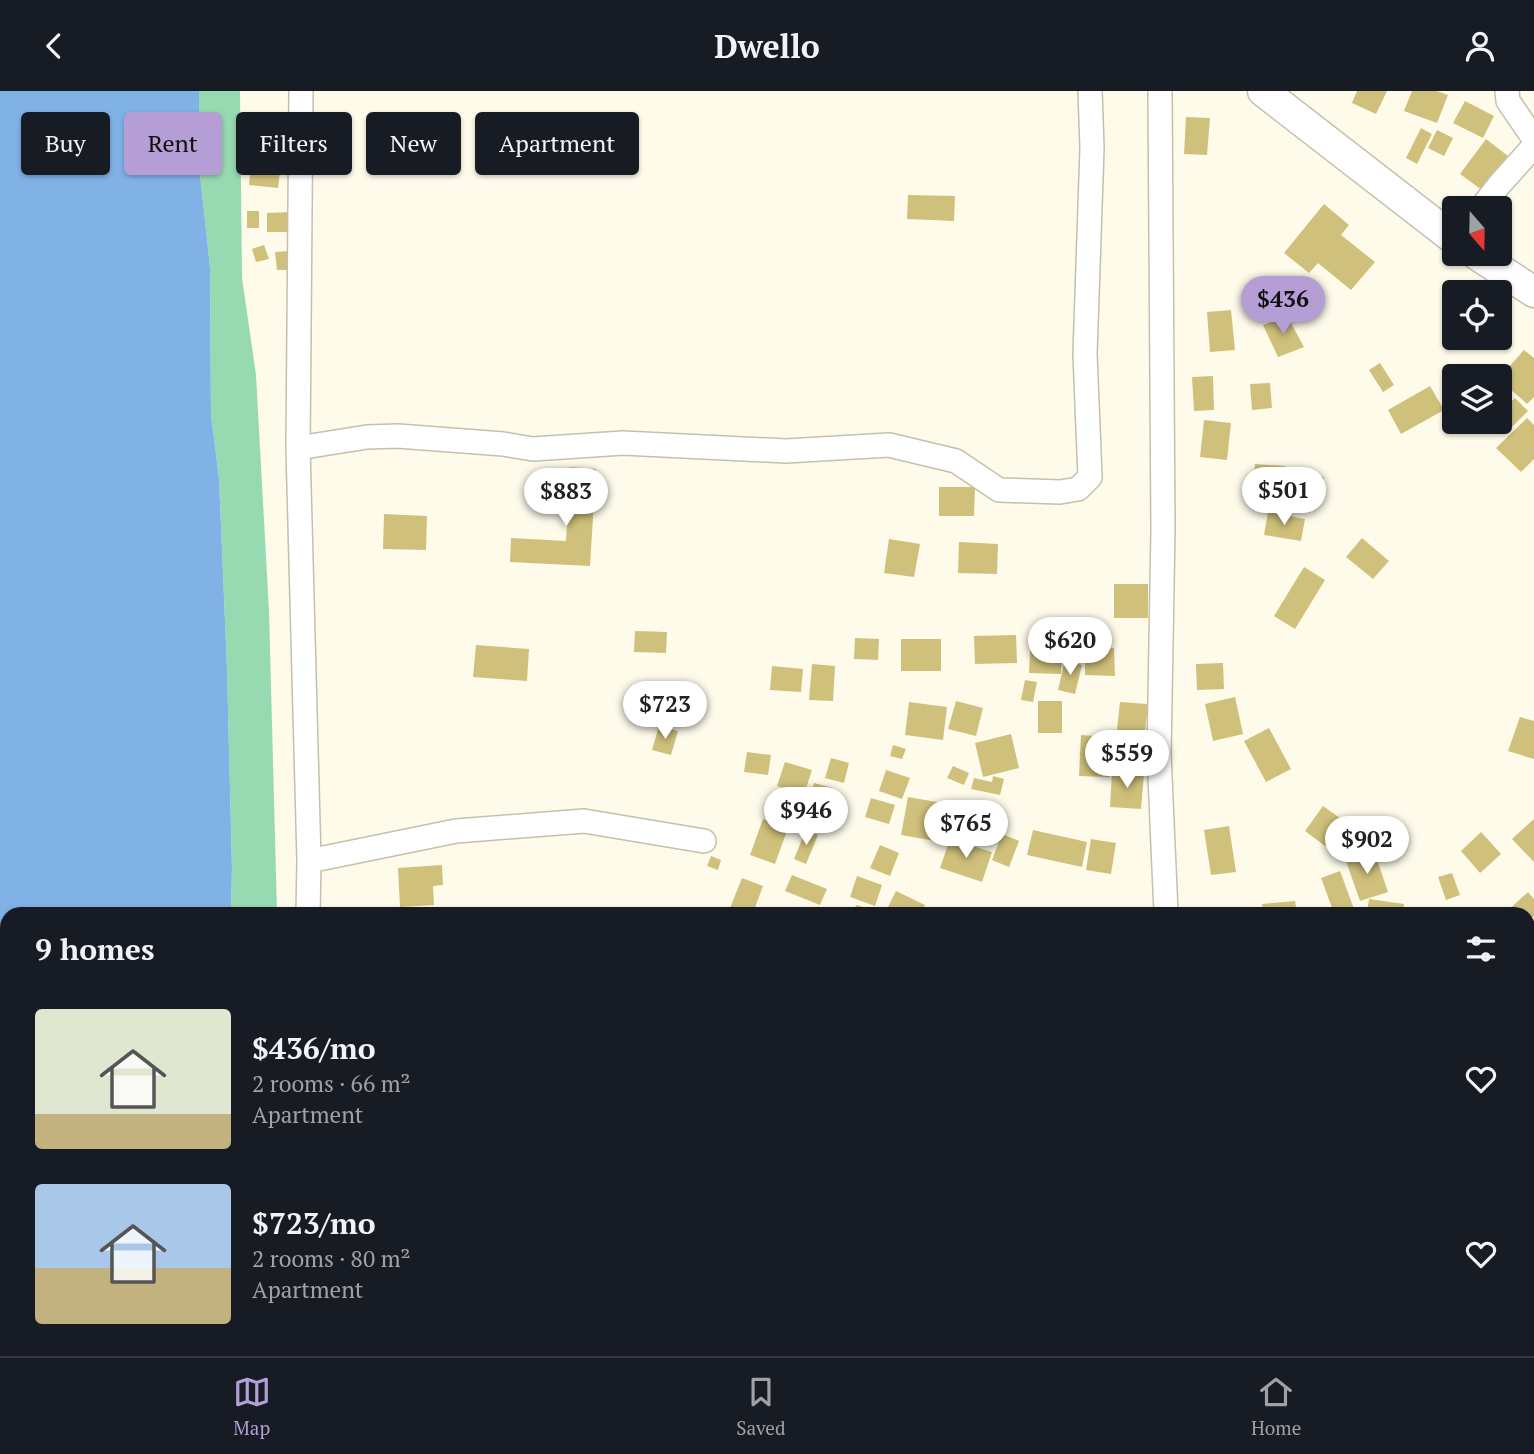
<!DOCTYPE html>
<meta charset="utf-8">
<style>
body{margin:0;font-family:"PT Serif",serif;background:#242831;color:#f1f3f6;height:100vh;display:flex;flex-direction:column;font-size:26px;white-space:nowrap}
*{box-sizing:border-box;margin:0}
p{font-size:23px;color:#9ea1a6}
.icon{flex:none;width:38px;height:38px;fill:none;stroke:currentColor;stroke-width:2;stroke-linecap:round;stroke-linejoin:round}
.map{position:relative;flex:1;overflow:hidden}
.side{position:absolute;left:0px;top:816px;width:1535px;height:450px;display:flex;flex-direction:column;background:#171b24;border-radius:21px 21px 0 0;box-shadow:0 2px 5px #0004}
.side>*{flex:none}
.top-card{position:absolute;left:21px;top:21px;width:700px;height:63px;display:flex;gap:14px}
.needle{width:46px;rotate:160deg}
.buttons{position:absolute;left:1442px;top:105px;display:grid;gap:14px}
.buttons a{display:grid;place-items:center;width:70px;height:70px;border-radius:7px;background:#171b24;box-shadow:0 2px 5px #0004;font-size:35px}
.price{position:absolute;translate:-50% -60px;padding:0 16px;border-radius:24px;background:#fff;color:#222;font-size:23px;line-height:46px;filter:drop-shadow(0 2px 4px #0008)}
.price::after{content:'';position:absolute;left:50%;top:42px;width:21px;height:16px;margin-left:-10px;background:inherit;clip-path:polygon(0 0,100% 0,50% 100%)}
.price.active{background:#b59ed5;color:#111}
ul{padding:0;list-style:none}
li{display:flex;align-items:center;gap:21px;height:175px;padding:0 35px}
li span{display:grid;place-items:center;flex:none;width:196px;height:140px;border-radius:7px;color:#555}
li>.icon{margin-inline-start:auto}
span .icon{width:84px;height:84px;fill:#fffc;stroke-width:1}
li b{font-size:30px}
h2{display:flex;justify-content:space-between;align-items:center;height:84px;padding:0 35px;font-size:30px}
.pill{padding:0 24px;border-radius:7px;background:#171b24;box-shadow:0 2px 5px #0004;font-size:24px;line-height:63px}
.pill.active{background:#b59ed5;color:#111}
header{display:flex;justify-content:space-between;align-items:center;height:91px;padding:0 35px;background:#171b24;font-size:32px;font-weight:800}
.tab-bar{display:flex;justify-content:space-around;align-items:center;height:98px;border-top:2px solid #363941;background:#171b24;font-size:19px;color:#9ea1a6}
.tab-bar a{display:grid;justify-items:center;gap:4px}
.tab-bar .active{color:#b59ed5}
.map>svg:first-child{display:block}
.green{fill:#97d9b0}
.water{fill:#81b2e6}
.building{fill:#cfc17b}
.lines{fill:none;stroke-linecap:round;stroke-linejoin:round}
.minor-casing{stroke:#c4c0ad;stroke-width:26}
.tertiary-casing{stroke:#c4c0ad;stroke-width:33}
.minor{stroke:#fff;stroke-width:23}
.tertiary{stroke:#fff;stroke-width:30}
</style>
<header><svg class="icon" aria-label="back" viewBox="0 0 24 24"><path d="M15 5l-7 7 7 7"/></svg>Dwello<svg class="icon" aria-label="person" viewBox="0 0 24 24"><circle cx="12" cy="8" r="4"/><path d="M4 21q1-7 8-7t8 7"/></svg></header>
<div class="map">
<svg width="1534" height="1265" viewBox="0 0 1534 1265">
<rect width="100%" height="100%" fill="#fefbeb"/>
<!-- green -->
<path class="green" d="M 199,0 L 240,0 L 242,187 L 256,284 L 269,520 L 277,822 L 231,822 L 232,778 L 227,577 L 219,387 L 211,324 L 210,176 L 199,74 Z
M 226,1258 L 263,1258 L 263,1265 L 226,1265 Z"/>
<!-- water -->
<path class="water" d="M 0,0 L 199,0 L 199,74 L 210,176 L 211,324 L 219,387 L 227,577 L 232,778 L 231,822 L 7,822 L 7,1258 L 226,1258 L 226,1265 L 0,1265 Z"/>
<!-- building -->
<path class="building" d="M 1357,0 L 1387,0 L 1376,23 L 1352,12 Z
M 1412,0 L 1437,0 L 1448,4 L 1437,32 L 1404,20 Z
M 1465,10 L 1494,25 L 1483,47 L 1453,32 Z
M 1186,26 L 1210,27 L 1207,64 L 1184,63 Z
M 257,28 L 280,28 L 280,56 L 257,56 Z
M 517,28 L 520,78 L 491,80 L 489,30 Z
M 1421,37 L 1432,43 L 1417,73 L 1406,67 Z
M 1437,39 L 1453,47 L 1444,65 L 1428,57 Z
M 1486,48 L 1508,65 L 1482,99 L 1460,83 Z
M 251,69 L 281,72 L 278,97 L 249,94 Z
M 908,104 L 955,105 L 954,130 L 907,128 Z
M 1324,113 L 1349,134 L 1341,144 L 1375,171 L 1351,199 L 1318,172 L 1309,182 L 1284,162 Z
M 247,120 L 259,120 L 259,137 L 247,137 Z
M 292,121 L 292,141 L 267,141 L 267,122 Z
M 264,154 L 269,168 L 256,171 L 252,158 Z
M 291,160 L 292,179 L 277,179 L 275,161 Z
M 1231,219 L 1235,259 L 1210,261 L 1207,221 Z
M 1287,225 L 1304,256 L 1278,266 L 1263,234 Z
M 1524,259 L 1534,267 L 1534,306 L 1527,313 L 1500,289 L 1500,286 Z
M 1380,272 L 1394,294 L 1383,301 L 1369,279 Z
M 1213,285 L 1214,319 L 1194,320 L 1192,286 Z
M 1270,292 L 1272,317 L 1252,319 L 1250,293 Z
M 1430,295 L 1444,319 L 1401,343 L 1388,319 Z
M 1515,307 L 1528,320 L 1508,340 L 1500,332 L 1500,321 Z
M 1527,327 L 1534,334 L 1534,368 L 1521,381 L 1496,357 Z
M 1204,329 L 1231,332 L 1227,369 L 1200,366 Z
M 1255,373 L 1285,375 L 1281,411 L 1252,408 Z
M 570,376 L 596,378 L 590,475 L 510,471 L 511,447 L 566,450 Z
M 1304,381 L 1324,386 L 1316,417 L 1296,412 Z
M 939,396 L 975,396 L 974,425 L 939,425 Z
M 1268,421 L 1305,428 L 1301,450 L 1264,444 Z
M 384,423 L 427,425 L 426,459 L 383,458 Z
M 1362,447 L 1389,470 L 1373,488 L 1346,466 Z
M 889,448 L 920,453 L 914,486 L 884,482 Z
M 959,451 L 998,453 L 997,483 L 958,482 Z
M 1304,476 L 1325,489 L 1295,538 L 1274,525 Z
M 1114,493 L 1148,493 L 1148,527 L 1114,527 Z
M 635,540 L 667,541 L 666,562 L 634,561 Z
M 1016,544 L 1017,572 L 975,573 L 974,545 Z
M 855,547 L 879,548 L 878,569 L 854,568 Z
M 901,548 L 941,548 L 941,580 L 901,580 Z
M 476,554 L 529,558 L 527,590 L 473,586 Z
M 1114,557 L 1115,585 L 1085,584 L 1085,558 Z
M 1030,560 L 1061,560 L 1061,583 L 1029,582 Z
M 1065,569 L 1082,574 L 1075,603 L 1058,599 Z
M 1223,572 L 1224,598 L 1197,599 L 1196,573 Z
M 812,573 L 835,575 L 833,610 L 809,609 Z
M 772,575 L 803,578 L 801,601 L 770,599 Z
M 1025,589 L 1037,591 L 1033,611 L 1021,609 Z
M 1235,606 L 1243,643 L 1213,650 L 1205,613 Z
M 956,610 L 983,617 L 976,645 L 948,638 Z
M 1038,610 L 1062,610 L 1062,642 L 1038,642 Z
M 909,611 L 947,616 L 943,649 L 905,644 Z
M 1120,611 L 1148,613 L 1142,669 L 1114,666 Z
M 1520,626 L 1534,630 L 1534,668 L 1508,660 Z
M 659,635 L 678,640 L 671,664 L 652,659 Z
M 1269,637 L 1291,678 L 1266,691 L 1244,650 Z
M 1011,643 L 1019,677 L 983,686 L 975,652 Z
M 1081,644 L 1111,646 L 1109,686 L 1079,685 Z
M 893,654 L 906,658 L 902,668 L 890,665 Z
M 747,661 L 771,664 L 768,684 L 744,681 Z
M 831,667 L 849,672 L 844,692 L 825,687 Z
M 785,671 L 812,679 L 804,704 L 777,695 Z
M 953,675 L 969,682 L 964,694 L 947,687 Z
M 886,679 L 910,687 L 902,708 L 879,700 Z
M 1112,681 L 1144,683 L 1141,718 L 1110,716 Z
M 993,685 L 1004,688 L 1000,704 L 971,698 L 974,687 L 992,691 Z
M 814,692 L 833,697 L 826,722 L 807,716 Z
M 908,706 L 948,713 L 941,751 L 901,744 Z
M 871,707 L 895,714 L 889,733 L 865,726 Z
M 1323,715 L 1344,730 L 1325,755 L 1305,740 Z
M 763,728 L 788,737 L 775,773 L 750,764 Z
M 1534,728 L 1534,771 L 1512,748 Z
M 1229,735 L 1236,781 L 1211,784 L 1204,739 Z
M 806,739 L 818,744 L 806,773 L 794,768 Z
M 1033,739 L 1087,751 L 1082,776 L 1027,764 Z
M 1481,741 L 1501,763 L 1480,782 L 1461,760 Z
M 1002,743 L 1019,750 L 1009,776 L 992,769 Z
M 950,748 L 992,761 L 982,791 L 940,777 Z
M 1091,748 L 1116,752 L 1111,783 L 1086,779 Z
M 880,754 L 899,762 L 890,785 L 870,777 Z
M 1374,760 L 1388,801 L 1360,810 L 1346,770 Z
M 711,765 L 721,769 L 718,779 L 707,775 Z
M 442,774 L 443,794 L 433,795 L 434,814 L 400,816 L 398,777 Z
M 1340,780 L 1354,818 L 1334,822 L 1321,787 Z
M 1452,782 L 1460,804 L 1446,809 L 1438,786 Z
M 792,784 L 827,798 L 820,814 L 785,800 Z
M 857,785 L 882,794 L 875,815 L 850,806 Z
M 742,787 L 763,795 L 753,822 L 746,822 L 730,817 Z
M 896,800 L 925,814 L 921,822 L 885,822 Z
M 1528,801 L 1534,808 L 1534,825 L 1528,831 L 1528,822 L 1505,822 Z
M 1369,808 L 1404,813 L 1403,822 L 1367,822 Z
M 1295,810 L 1297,822 L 1263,822 L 1262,813 Z
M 856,814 L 871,818 L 870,822 L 854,822 Z
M 1418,816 L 1439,822 L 1416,822 Z
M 1528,867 L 1534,872 L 1534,895 L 1528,890 Z
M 1528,896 L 1534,900 L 1534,906 L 1528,914 Z
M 1534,987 L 1534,1005 L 1528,1004 Z
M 1534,1055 L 1534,1071 L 1528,1069 Z
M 1528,1081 L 1534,1082 L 1534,1101 L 1528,1100 Z
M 1528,1167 L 1534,1167 L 1532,1198 L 1528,1198 Z
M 326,1258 L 354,1258 L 354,1265 L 326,1265 Z
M 598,1258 L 630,1258 L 630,1265 L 598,1265 Z
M 732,1258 L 751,1258 L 752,1265 L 733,1265 Z
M 788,1258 L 821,1258 L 822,1265 L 789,1265 Z
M 845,1258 L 875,1258 L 876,1265 L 846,1265 Z
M 892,1258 L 918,1258 L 916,1265 L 890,1265 Z
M 1004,1258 L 1014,1258 L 1026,1262 L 1025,1265 L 1002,1265 Z
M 1050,1258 L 1080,1258 L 1079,1265 L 1048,1265 Z
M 1103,1258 L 1125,1258 L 1123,1265 L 1102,1265 Z
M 1156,1258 L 1177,1263 L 1176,1265 L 1154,1265 Z
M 1246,1258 L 1278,1258 L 1278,1265 L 1245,1265 Z
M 1417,1258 L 1431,1258 L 1433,1265 L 1419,1265 Z"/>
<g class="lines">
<defs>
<path id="minor" d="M 301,0 L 298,357 L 309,770 L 308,822
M 1160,0 L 1163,439 L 1159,663 L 1166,822
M 1507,0 L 1508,10 L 1534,48
M 1481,117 L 1499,94 L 1534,55
M 298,357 L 367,346 L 398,345 L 503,353 L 533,358 L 623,352 L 786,360 L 889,354 L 956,370 L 999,399 L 1060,401 L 1078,398 L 1090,386 L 1085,263 L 1092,57 L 1090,0
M 309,770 L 456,740 L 584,730 L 704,750
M 295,1265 L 295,1258"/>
<path id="tertiary" d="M 1263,0 L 1454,148
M 1476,163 L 1534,201"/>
</defs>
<!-- minor casing -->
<use href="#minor" class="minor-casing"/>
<!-- tertiary casing -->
<use href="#tertiary" class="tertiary-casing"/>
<!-- minor -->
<use href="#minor" class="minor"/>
<!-- tertiary -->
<use href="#tertiary" class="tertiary"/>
</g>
</svg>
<div class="buttons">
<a><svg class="needle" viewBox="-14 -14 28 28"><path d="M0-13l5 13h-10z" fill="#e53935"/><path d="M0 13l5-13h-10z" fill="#9ea1a6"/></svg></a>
<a><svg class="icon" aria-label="locate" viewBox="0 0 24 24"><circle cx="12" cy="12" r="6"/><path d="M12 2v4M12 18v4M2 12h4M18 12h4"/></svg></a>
<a><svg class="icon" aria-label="layers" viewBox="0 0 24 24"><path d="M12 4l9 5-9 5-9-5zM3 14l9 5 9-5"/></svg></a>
</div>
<b class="price active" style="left:1283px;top:245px">$436</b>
<b class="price" style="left:1284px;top:436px">$501</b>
<b class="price" style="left:566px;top:437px">$883</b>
<b class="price" style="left:1070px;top:586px">$620</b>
<b class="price" style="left:665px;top:650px">$723</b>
<b class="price" style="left:1127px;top:699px">$559</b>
<b class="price" style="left:806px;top:756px">$946</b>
<b class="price" style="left:966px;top:769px">$765</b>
<b class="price" style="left:1367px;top:785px">$902</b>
<div class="top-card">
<a class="pill">Buy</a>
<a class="pill active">Rent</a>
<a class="pill">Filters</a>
<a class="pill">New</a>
<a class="pill">Apartment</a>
</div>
<section class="side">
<h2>9 homes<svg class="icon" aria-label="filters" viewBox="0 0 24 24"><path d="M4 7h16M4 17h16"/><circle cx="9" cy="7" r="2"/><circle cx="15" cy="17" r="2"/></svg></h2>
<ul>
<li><span style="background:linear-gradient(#dfe7d0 75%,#c2b280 0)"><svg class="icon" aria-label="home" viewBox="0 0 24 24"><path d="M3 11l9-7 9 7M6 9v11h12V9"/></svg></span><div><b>$436/mo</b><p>2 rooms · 66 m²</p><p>Apartment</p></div><svg class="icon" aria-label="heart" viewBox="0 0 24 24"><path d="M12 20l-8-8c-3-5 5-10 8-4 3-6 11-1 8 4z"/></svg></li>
<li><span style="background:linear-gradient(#a9c7e8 60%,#c2b280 0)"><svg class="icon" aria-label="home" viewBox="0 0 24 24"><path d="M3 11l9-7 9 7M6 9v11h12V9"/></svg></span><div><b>$723/mo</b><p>2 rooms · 80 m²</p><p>Apartment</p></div><svg class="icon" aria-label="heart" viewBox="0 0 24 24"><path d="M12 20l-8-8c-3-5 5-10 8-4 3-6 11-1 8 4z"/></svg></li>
</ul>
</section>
</div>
<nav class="tab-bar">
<a class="active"><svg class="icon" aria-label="map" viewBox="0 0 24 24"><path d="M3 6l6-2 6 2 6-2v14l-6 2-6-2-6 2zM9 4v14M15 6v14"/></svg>Map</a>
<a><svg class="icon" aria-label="saved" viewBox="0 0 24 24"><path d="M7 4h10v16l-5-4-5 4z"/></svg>Saved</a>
<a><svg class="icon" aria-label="home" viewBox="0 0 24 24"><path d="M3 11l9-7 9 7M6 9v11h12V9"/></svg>Home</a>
</nav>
